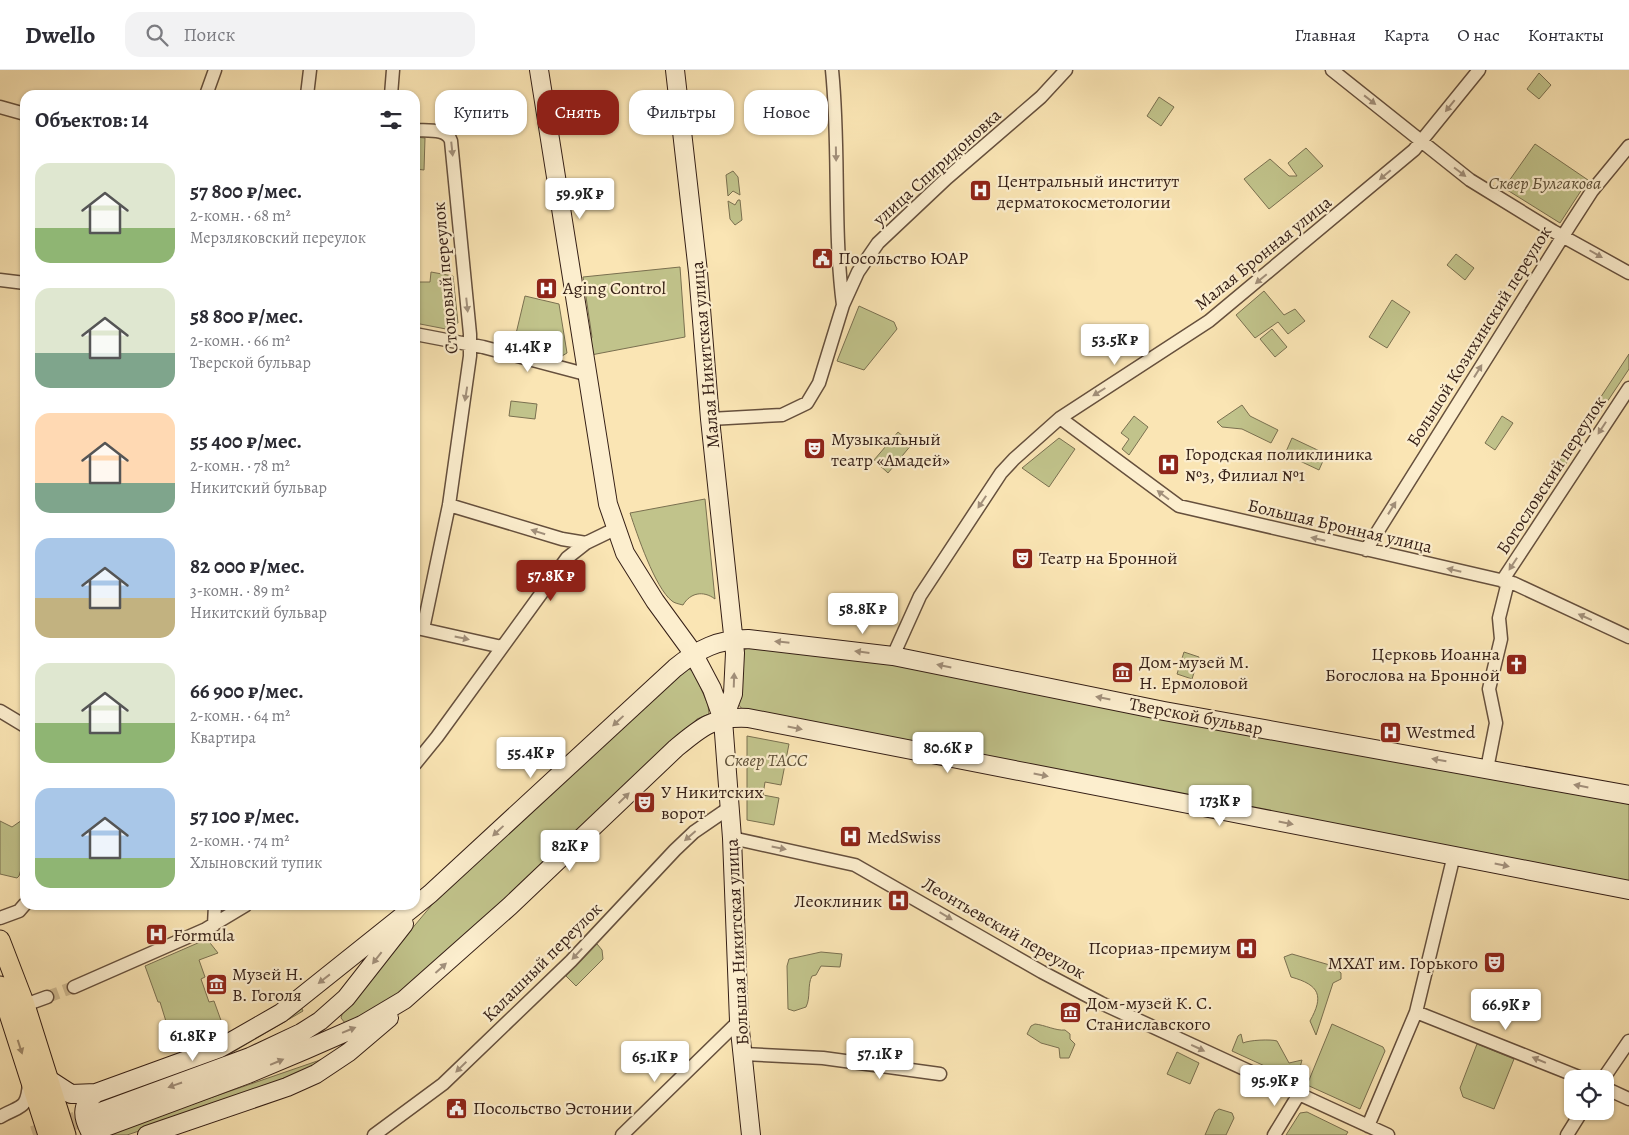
<!DOCTYPE html>
<html lang="ru">
<meta charset="utf-8">
<style>
body{margin:0;font-family:Alegreya,serif;background:#f2f2f3;color:#2b2b33;height:100vh;display:flex;flex-direction:column;font-size:19px;white-space:nowrap}
*{box-sizing:border-box;margin:0}
p{font-size:16px;color:#7c7c81}
.icon{flex:none;width:28px;height:28px;fill:none;stroke:currentColor;stroke-width:2;stroke-linecap:round;stroke-linejoin:round}
.map{position:relative;flex:1;overflow:hidden}
.side{position:absolute;left:20px;top:20px;width:400px;height:820px;display:flex;flex-direction:column;background:#fff;border-radius:15px;box-shadow:0 1px 4px #0004}
.side>*{flex:none}
.hud{position:absolute;left:435px;top:20px;width:475px;height:45px;display:flex;gap:10px}
.tools{position:absolute;left:1564px;top:1000px;display:grid;gap:10px}
.tools a{display:grid;place-items:center;width:50px;height:50px;border-radius:10px;background:#fff;box-shadow:0 1px 4px #0004;font-size:25px}
.price{position:absolute;translate:-50% -42px;padding:0 11px;border-radius:5px;background:#fff;color:#222;font-size:16px;line-height:32px;filter:drop-shadow(0 1px 2px #0008)}
.price::after{content:'';position:absolute;left:50%;top:30px;width:15px;height:11px;margin-left:-8px;background:inherit;clip-path:polygon(0 0,100% 0,50% 100%)}
.price.selected{background:#8f2418;color:#fff}
ul{padding:0;list-style:none}
li{display:flex;align-items:center;gap:15px;height:125px;padding:0 15px}
li span{display:grid;place-items:center;flex:none;width:140px;height:100px;border-radius:15px;color:#555}
li>.icon{margin-inline-start:auto}
span .icon{width:60px;height:60px;fill:#fffc;stroke-width:1}
li b{font-size:21px}
h2{display:flex;justify-content:space-between;align-items:center;height:60px;padding:0 15px;font-size:21px}
.tag{padding:0 18px;border-radius:15px;background:#fff;box-shadow:0 1px 4px #0004;font-size:18px;line-height:45px}
.tag.selected{background:#8f2418;color:#fff}
header{display:flex;align-items:center;gap:30px;box-sizing:border-box;height:70px;padding:0 25px;background:#fff;border-bottom:1px solid #e1e1e2}
header strong{font-size:24px}
nav{display:flex;gap:28px;margin-inline-start:auto;font-size:18px}
.search{width:350px;height:45px;background:#f2f2f3;display:flex;align-items:center;gap:12px;box-sizing:border-box;padding:0 18px;border-radius:15px;color:#7c7c81;font-size:19px}
.map>svg:first-child{display:block}
.green{fill:#c1c38b;stroke:#7a7050}
.lines{fill:none;stroke-linecap:round;stroke-linejoin:round}
.street-tunnel{stroke:#d2bd94;stroke-width:12;stroke-dasharray:12 6;stroke-linecap:butt}
.secondary-tunnel{stroke:#d2bd94;stroke-width:18;stroke-dasharray:18 9;stroke-linecap:butt}
.street-casing{stroke:#66503d;stroke-width:15}
.secondary-casing{stroke:#341e15;stroke-width:20}
.primary-casing{stroke:#341e15;stroke-width:21}
.street{stroke:#fceece;stroke-width:12}
.secondary{stroke:#fceece;stroke-width:18}
.primary{stroke:#fae5b4;stroke-width:19}
.oneway{fill:#a2907b}
.oneway2{fill:#a18b6c}
.labels{text-anchor:middle;stroke-width:4.5;stroke-linejoin:round;paint-order:stroke}
.street-label{font-size:18px;fill:#341e15;stroke:#fceece}
.poi-label{font-size:18px;fill:#341e15;stroke:#fceece;text-anchor:start}
.park-label{font-size:18px;font-style:italic;fill:#5e5038;stroke:#fceece}
</style>
<header>
<strong>Dwello</strong>
<div class="search"><svg class="icon" aria-label="search" viewBox="0 0 24 24"><circle cx="10" cy="10" r="6"/><path d="M15 15l6 6"/></svg>Поиск</div>
<nav><a>Главная</a><a>Карта</a><a>О нас</a><a>Контакты</a></nav>
</header>
<div class="map">
<svg width="1629" height="1065" viewBox="0 0 1629 1065">
<rect width="100%" height="100%" fill="#fae5b4"/>
<filter id="stains"><feTurbulence type="fractalNoise" baseFrequency=".004" numOctaves="4"/><feColorMatrix values="0 0 0 0 .2 0 0 0 0 .09 0 0 0 0 .02 0 0 0 .5 -.17"/></filter>
<radialGradient id="worn" r=".72"><stop offset=".6" stop-color="#630" stop-opacity="0"/><stop offset="1" stop-color="#630" stop-opacity=".3"/></radialGradient>
<!-- green -->
<path class="green" d="M 1539,3 L 1551,15 L 1539,29 L 1527,19 Z
M 1159,27 L 1174,37 L 1161,56 L 1147,46 Z
M 415,67 L 425,68 L 424,100 L 415,99 Z
M 1535,74 L 1588,110 L 1560,153 L 1504,118 Z
M 1306,78 L 1323,96 L 1269,139 L 1244,109 L 1270,89 L 1289,106 L 1297,106 L 1288,93 Z
M 733,101 L 738,107 L 740,125 L 733,121 L 728,126 L 726,105 Z
M 738,130 L 740,130 L 742,150 L 735,155 L 730,149 L 728,131 L 735,135 Z
M 1456,184 L 1474,198 L 1465,210 L 1447,195 Z
M 680,197 L 685,267 L 591,285 L 589,274 L 592,267 L 583,207 Z
M 431,202 L 453,206 L 458,253 L 451,260 L 415,253 L 415,212 L 430,212 Z
M 1264,221 L 1284,245 L 1295,239 L 1305,251 L 1288,264 L 1278,252 L 1255,268 L 1236,245 Z
M 525,226 L 559,234 L 567,283 L 562,286 L 514,272 Z
M 1392,230 L 1410,242 L 1387,278 L 1369,267 Z
M 859,236 L 894,252 L 897,259 L 864,300 L 837,291 Z
M 1272,259 L 1287,277 L 1275,287 L 1260,269 Z
M 1629,284 L 1629,299 L 1593,353 L 1589,345 Z
M 511,331 L 537,334 L 535,349 L 509,346 Z
M 1242,335 L 1250,346 L 1278,360 L 1271,373 L 1242,359 L 1222,357 L 1217,352 Z
M 1134,346 L 1148,357 L 1129,385 L 1122,379 L 1129,369 L 1121,363 Z
M 1502,346 L 1513,353 L 1495,380 L 1485,373 Z
M 898,362 L 912,374 L 888,403 L 874,390 Z
M 1059,368 L 1075,379 L 1049,417 L 1022,398 Z
M 1292,368 L 1326,384 L 1319,400 L 1285,384 Z
M 1571,374 L 1577,377 L 1527,453 L 1521,449 Z
M 705,429 L 715,529 C 703,520 690,523 683,535 C 679,534 674,533 672,531 C 655,518 637,464 630,443 Z
M 748,578 L 880,591 L 1629,734 L 1629,812 L 743,640 L 738,634 L 742,581 Z
M 1184,582 L 1199,587 L 1192,609 L 1177,604 Z
M 689,599 L 694,602 L 708,635 L 709,644 L 697,649 L 573,767 L 392,931 L 345,953 L 341,948 L 343,941 L 441,824 L 685,600 Z
M 747,666 L 789,674 L 781,715 L 765,712 L 763,725 L 779,728 L 774,755 L 747,750 Z
M 25,748 L 25,786 L 19,806 L 17,808 L 0,804 L 0,751 L 12,757 Z
M 207,869 L 218,883 L 199,890 L 205,907 L 201,909 L 209,932 L 214,931 L 223,956 L 173,974 L 160,932 L 158,932 L 145,896 Z
M 597,874 L 602,880 L 603,889 L 576,916 L 566,906 Z
M 821,882 L 842,884 L 840,897 L 821,896 L 816,905 L 812,906 C 807,915 811,927 806,937 L 794,941 L 788,939 L 787,896 L 789,889 Z
M 1292,884 L 1333,896 L 1341,903 L 1341,909 L 1333,913 L 1316,965 L 1310,951 C 1324,926 1320,915 1291,907 L 1284,887 Z
M 301,937 L 303,941 L 228,985 L 93,1035 L 103,1065 L 326,988 L 308,1001 L 217,1035 L 127,1065 L 96,1065 L 91,1032 Z
M 1035,954 C 1045,955 1056,961 1065,960 L 1070,964 L 1070,969 L 1075,974 L 1069,988 L 1060,988 L 1059,978 L 1041,973 L 1027,964 L 1031,956 Z
M 1332,954 L 1383,977 L 1385,981 L 1360,1039 L 1307,1015 Z
M 1241,964 L 1243,973 C 1249,970 1271,969 1277,971 L 1289,993 L 1302,990 L 1299,1001 L 1293,1009 L 1232,981 L 1238,966 Z
M 1477,974 L 1514,989 L 1494,1039 L 1463,1027 L 1460,1018 Z
M 1177,982 L 1199,993 L 1190,1014 L 1167,1004 Z
M 1219,1039 L 1232,1043 L 1234,1048 L 1226,1065 L 1205,1065 L 1215,1042 Z
M 1307,1042 L 1348,1062 L 1346,1065 L 1286,1065 L 1300,1043 Z"/>
<g class="lines">
<!-- street-tunnel -->
<path class="street-tunnel" d="M 47,927 L 74,917"/>
<!-- secondary-tunnel -->
<path class="secondary-tunnel" d="M 33,1065 L 95,1044"/>
<defs>
<path id="street" d="M 832,0 C 840,78 833,157 843,235
M 1332,0 L 1470,110 L 1553,161 L 1629,203
M 206,25 L 215,0
M 307,25 L 310,0
M 391,25 L 393,0
M 0,37 L 25,44
M 415,60 C 427,61 447,58 451,71 L 470,264 L 470,286 L 449,435 L 423,559
M 0,210 L 25,213
M 415,264 L 483,277 L 589,305
M 1060,348 L 1179,436 L 1513,513 L 1629,567
M 710,349 L 782,345 L 807,333 L 819,313 L 843,235 L 858,202 L 878,173 L 947,108 L 1041,27 L 1066,0
M 449,435 L 562,469 L 586,473
M 1366,480 L 1570,155 L 1592,121 L 1629,76
M 1502,511 L 1629,318
M 417,558 L 502,577
M 893,586 L 920,526 L 1001,403 L 1014,389 L 1060,348 L 1209,251 L 1414,80 L 1479,0
M 0,641 L 25,656
M 415,694 L 437,667 L 567,488 L 586,473 L 615,459
M 1487,699 L 1496,653 L 1489,619 L 1501,569 L 1499,548 L 1508,512
M 732,768 L 855,795 L 1042,902 L 1101,933 L 1388,1065
M 0,848 L 19,841 L 25,834
M 214,855 L 215,835
M 74,917 L 206,859 L 246,835
M 25,935 L 47,927
M 1416,942 L 1584,1009
M 743,984 L 823,988 L 940,1004
M 1603,1009 L 1629,971
M 1605,1018 L 1629,1029
M 0,1047 C 20,1035 27,1041 29,1013
M 1368,1056 L 1416,942 L 1454,785
M 374,1065 L 443,1014 L 571,891 L 675,780 L 694,762 L 729,738
M 622,1065 L 739,951
M 1274,1065 L 1299,1024
M 1567,1065 L 1582,1041"/>
<path id="secondary" d="M 539,0 L 608,434 L 625,483 L 655,531 L 693,583 L 712,619 L 723,650 L 732,768 L 739,951 L 751,1065
M 675,0 L 698,202 L 710,349 L 735,583 L 733,624 L 723,650
M 51,1011 L 71,1024 L 96,1023 L 220,978 L 281,943 L 430,824 L 675,598 C 698,579 719,569 748,569 L 893,586 L 1164,641 L 1629,725
M 95,1044 L 250,987 L 301,963 L 320,951 L 346,928 L 404,854
M 100,1059 L 248,1004 L 305,980 L 362,955 L 404,930 L 510,836 L 675,679 C 700,658 713,646 748,648 L 1629,820
M 92,1065 C 82,1048 80,1035 96,1023
M 147,1065 L 287,1017 L 316,1004 L 349,982 L 389,948"/>
<path id="primary" d="M 0,870 L 25,935 L 66,1065
M 0,916 L 48,1065"/>
</defs>
<!-- street casing -->
<use href="#street" class="street-casing"/>
<!-- secondary casing -->
<use href="#secondary" class="secondary-casing"/>
<!-- primary casing -->
<use href="#primary" class="primary-casing"/>
<!-- street -->
<use href="#street" class="street"/>
<!-- secondary -->
<use href="#secondary" class="secondary"/>
<!-- primary -->
<use href="#primary" class="primary"/>
</g>
<!-- one-way arrows -->
<defs><path id="oneway-solid" d="M-6-.8H1V-3.2L6.5 0L1 3.2V.8H-6Z" transform="scale(1.25)"/></defs>
<g class="oneway">
<use href="#oneway-solid" transform="translate(1370 30) rotate(38)"/>
<use href="#oneway-solid" transform="translate(1450 36) rotate(129)"/>
<use href="#oneway-solid" transform="translate(452 79) rotate(84)"/>
<use href="#oneway-solid" transform="translate(836 84) rotate(89)"/>
<use href="#oneway-solid" transform="translate(1460 102) rotate(37)"/>
<use href="#oneway-solid" transform="translate(1385 105) rotate(140)"/>
<use href="#oneway-solid" transform="translate(1596 184) rotate(30)"/>
<use href="#oneway-solid" transform="translate(1261 209) rotate(140)"/>
<use href="#oneway-solid" transform="translate(467 235) rotate(84)"/>
<use href="#oneway-solid" transform="translate(1478 301) rotate(-58)"/>
<use href="#oneway-solid" transform="translate(1099 322) rotate(148)"/>
<use href="#oneway-solid" transform="translate(466 324) rotate(99)"/>
<use href="#oneway-solid" transform="translate(1602 358) rotate(123)"/>
<use href="#oneway-solid" transform="translate(1163 425) rotate(-143)"/>
<use href="#oneway-solid" transform="translate(982 432) rotate(124)"/>
<use href="#oneway-solid" transform="translate(1392 438) rotate(-58)"/>
<use href="#oneway-solid" transform="translate(538 462) rotate(-163)"/>
<use href="#oneway-solid" transform="translate(1318 469) rotate(-167)"/>
<use href="#oneway-solid" transform="translate(1513 494) rotate(123)"/>
<use href="#oneway-solid" transform="translate(1454 500) rotate(-167)"/>
<use href="#oneway-solid" transform="translate(1585 547) rotate(-156)"/>
<use href="#oneway-solid" transform="translate(462 568) rotate(12)"/>
<use href="#oneway-solid" transform="translate(782 572) rotate(-174)"/>
<use href="#oneway-solid" transform="translate(862 582) rotate(-173)"/>
<use href="#oneway-solid" transform="translate(944 596) rotate(-168)"/>
<use href="#oneway-solid" transform="translate(734 610) rotate(-88)"/>
<use href="#oneway-solid" transform="translate(1103 628) rotate(-169)"/>
<use href="#oneway-solid" transform="translate(618 651) rotate(137)"/>
<use href="#oneway-solid" transform="translate(795 658) rotate(11)"/>
<use href="#oneway-solid" transform="translate(1439 690) rotate(-170)"/>
<use href="#oneway-solid" transform="translate(1041 705) rotate(11)"/>
<use href="#oneway-solid" transform="translate(1581 716) rotate(-169)"/>
<use href="#oneway-solid" transform="translate(624 728) rotate(-44)"/>
<use href="#oneway-solid" transform="translate(1286 753) rotate(11)"/>
<use href="#oneway-solid" transform="translate(498 761) rotate(137)"/>
<use href="#oneway-solid" transform="translate(690 766) rotate(139)"/>
<use href="#oneway-solid" transform="translate(779 778) rotate(11)"/>
<use href="#oneway-solid" transform="translate(1502 795) rotate(12)"/>
<use href="#oneway-solid" transform="translate(946 846) rotate(31)"/>
<use href="#oneway-solid" transform="translate(577 884) rotate(133)"/>
<use href="#oneway-solid" transform="translate(377 888) rotate(128)"/>
<use href="#oneway-solid" transform="translate(441 898) rotate(-42)"/>
<use href="#oneway-solid" transform="translate(324 909) rotate(142)"/>
<use href="#oneway-solid" transform="translate(349 960) rotate(-22)"/>
<use href="#oneway-solid" transform="translate(1198 978) rotate(25)"/>
<use href="#oneway-solid" transform="translate(1539 990) rotate(-157)"/>
<use href="#oneway-solid" transform="translate(277 992) rotate(-23)"/>
<use href="#oneway-solid" transform="translate(461 997) rotate(136)"/>
<use href="#oneway-solid" transform="translate(175 1015) rotate(161)"/>
</g>
<use class="oneway2" href="#oneway-solid" transform="translate(20 977) rotate(72)"/>
<!-- icons -->
<defs>
<symbol id="hospital-square" viewBox="-11 -11 22 22"><rect x="-9" y="-9" width="18" height="18" rx="4" fill="#8f2418" stroke="#fceece"/><path d="M-5-5h3v3.5h4V-5h3V5h-3V1.5h-4V5h-3Z" fill="#fff"/></symbol>
<symbol id="civic-square" viewBox="-11 -11 22 22"><rect x="-9" y="-9" width="18" height="18" rx="4" fill="#8f2418" stroke="#fceece"/><path d="M-.6-6.5H3V-4.5H.6V-3L4-1V1h2V6H-6V1h2V-1L-.6-3ZM-1.2 2.5V6h2.4V2.5Z" fill="#fff"/></symbol>
<symbol id="theatre-square" viewBox="-11 -11 22 22"><rect x="-9" y="-9" width="18" height="18" rx="4" fill="#8f2418" stroke="#fceece"/><path d="M-5-5.5Q0-4 5-5.5V0Q5 5 0 6Q-5 5-5 0ZM-3.3-2.5H-1v1.5H-3.3ZM1-2.5H3.3v1.5H1ZM-2.8 1Q0 5.5 2.8 1Z" fill="#fff"/></symbol>
<symbol id="church-square" viewBox="-11 -11 22 22"><rect x="-9" y="-9" width="18" height="18" rx="4" fill="#8f2418" stroke="#fceece"/><path d="M-1.2-6h2.4v3.5h3.3v2.4h-3.3V6h-2.4V-.1h-3.3v-2.4h3.3Z" fill="#fff"/></symbol>
<symbol id="museum-square" viewBox="-11 -11 22 22"><rect x="-9" y="-9" width="18" height="18" rx="4" fill="#8f2418" stroke="#fceece"/><path d="M0-6L6-3V-2H-6V-3ZM-5-1h2V3h-2ZM-1-1h2V3h-2ZM3-1h2V3H3ZM-6 4H6V6H-6Z" fill="#fff"/></symbol>
</defs>
<g fill-rule="evenodd">
<use href="#hospital-square" x="968" y="108" width="25" height="25"/>
<use href="#civic-square" x="810" y="176" width="25" height="25"/>
<use href="#hospital-square" x="534" y="206" width="25" height="25"/>
<use href="#theatre-square" x="802" y="366" width="25" height="25"/>
<use href="#hospital-square" x="1156" y="382" width="25" height="25"/>
<use href="#theatre-square" x="1010" y="476" width="25" height="25"/>
<use href="#church-square" x="1504" y="582" width="25" height="25"/>
<use href="#museum-square" x="1110" y="590" width="25" height="25"/>
<use href="#hospital-square" x="1378" y="650" width="25" height="25"/>
<use href="#theatre-square" x="632" y="720" width="25" height="25"/>
<use href="#hospital-square" x="838" y="754" width="25" height="25"/>
<use href="#hospital-square" x="886" y="818" width="25" height="25"/>
<use href="#hospital-square" x="144" y="852" width="25" height="25"/>
<use href="#hospital-square" x="1234" y="866" width="25" height="25"/>
<use href="#theatre-square" x="1482" y="880" width="25" height="25"/>
<use href="#museum-square" x="204" y="902" width="25" height="25"/>
<use href="#museum-square" x="1058" y="930" width="25" height="25"/>
<use href="#civic-square" x="444" y="1026" width="25" height="25"/>
</g>
<g class="labels">
<!-- street labels -->
<g class="street-label">
<text transform="translate(937 97) rotate(-42)" y="6">улица Спиридоновка</text>
<text transform="translate(1263 183) rotate(-39)" y="6">Малая Бронная улица</text>
<text transform="translate(445 208) rotate(-95)" y="6">Столовый переулок</text>
<text transform="translate(1479 266) rotate(-58)" y="6">Большой Козихинский переулок</text>
<text transform="translate(705 285) rotate(-95)" y="6">Малая Никитская улица</text>
<text transform="translate(1551 405) rotate(-57)" y="6">Богословский переулок</text>
<text transform="translate(1340 456) rotate(13)" y="6">Большая Бронная улица</text>
<text transform="translate(1196 646) rotate(11)" y="6">Тверской бульвар</text>
<text transform="translate(1004 858) rotate(30)" y="6">Леонтьевский переулок</text>
<text transform="translate(737 872) rotate(-93)" y="6">Большая Никитская улица</text>
<text transform="translate(542 892) rotate(-45)" y="6">Калашный переулок</text>
</g>
<!-- poi labels -->
<g class="poi-label">
<text x="997" y="117">Центральный институт<tspan x="997" dy="21">дерматокосметологии</tspan></text>
<text x="838" y="194">Посольство ЮАР</text>
<text x="563" y="224">Aging Control</text>
<text x="831" y="375">Музыкальный<tspan x="831" dy="21">театр «Амадей»</tspan></text>
<text x="1185" y="390">Городская поликлиника<tspan x="1185" dy="21">№3, Филиал №1</tspan></text>
<text x="1039" y="494">Театр на Бронной</text>
<text x="1500" y="590" text-anchor="end">Церковь Иоанна<tspan x="1500" dy="21">Богослова на Бронной</tspan></text>
<text x="1139" y="598">Дом-музей М.<tspan x="1139" dy="21">Н. Ермоловой</tspan></text>
<text x="1406" y="668">Westmed</text>
<text x="661" y="728">У Никитских<tspan x="661" dy="21">ворот</tspan></text>
<text x="867" y="773">MedSwiss</text>
<text x="882" y="837" text-anchor="end">Леоклиник</text>
<text x="173" y="871">Formula</text>
<text x="1231" y="884" text-anchor="end">Псориаз-премиум</text>
<text x="1478" y="899" text-anchor="end">МХАТ им. Горького</text>
<text x="232" y="910">Музей Н.<tspan x="232" dy="21">В. Гоголя</tspan></text>
<text x="1086" y="939">Дом-музей К. С.<tspan x="1086" dy="21">Станиславского</tspan></text>
<text x="473" y="1044">Посольство Эстонии</text>
</g>
<!-- park labels -->
<g class="park-label">
<text x="1545" y="119">Сквер Булгакова</text>
<text x="766" y="696">Сквер ТАСС</text>
</g>
</g>
<rect width="100%" height="100%" filter="url(#stains)"/>
<rect width="100%" height="100%" fill="url(#worn)"/>
</svg>
<div class="tools">
<a><svg class="icon" aria-label="locate" viewBox="0 0 24 24"><circle cx="12" cy="12" r="6"/><path d="M12 2v4M12 18v4M2 12h4M18 12h4"/></svg></a>
</div>
<b class="price" style="left:580px;top:150px">59.9K ₽</b>
<b class="price" style="left:1115px;top:296px">53.5K ₽</b>
<b class="price" style="left:528px;top:303px">41.4K ₽</b>
<b class="price selected" style="left:551px;top:532px">57.8K ₽</b>
<b class="price" style="left:863px;top:565px">58.8K ₽</b>
<b class="price" style="left:948px;top:704px">80.6K ₽</b>
<b class="price" style="left:531px;top:709px">55.4K ₽</b>
<b class="price" style="left:1220px;top:757px">173K ₽</b>
<b class="price" style="left:570px;top:802px">82K ₽</b>
<b class="price" style="left:1506px;top:961px">66.9K ₽</b>
<b class="price" style="left:193px;top:992px">61.8K ₽</b>
<b class="price" style="left:880px;top:1010px">57.1K ₽</b>
<b class="price" style="left:655px;top:1013px">65.1K ₽</b>
<b class="price" style="left:1275px;top:1037px">95.9K ₽</b>
<div class="hud">
<a class="tag">Купить</a>
<a class="tag selected">Снять</a>
<a class="tag">Фильтры</a>
<a class="tag">Новое</a>
</div>
<section class="side">
<h2>Объектов: 14<svg class="icon" aria-label="filters" viewBox="0 0 24 24"><path d="M4 7h16M4 17h16"/><circle cx="9" cy="7" r="2"/><circle cx="15" cy="17" r="2"/></svg></h2>
<ul>
<li><span style="background:linear-gradient(#dfe7d0 65%,#8fb573 0)"><svg class="icon" aria-label="home" viewBox="0 0 24 24"><path d="M3 11l9-7 9 7M6 9v11h12V9"/></svg></span><div><b>57 800 ₽/мес.</b><p>2-комн. · 68 m²</p><p>Мерзляковский переулок</p></div></li>
<li><span style="background:linear-gradient(#dfe7d0 65%,#7fa58c 0)"><svg class="icon" aria-label="home" viewBox="0 0 24 24"><path d="M3 11l9-7 9 7M6 9v11h12V9"/></svg></span><div><b>58 800 ₽/мес.</b><p>2-комн. · 66 m²</p><p>Тверской бульвар</p></div></li>
<li><span style="background:linear-gradient(#ffd9b3 70%,#7fa58c 0)"><svg class="icon" aria-label="home" viewBox="0 0 24 24"><path d="M3 11l9-7 9 7M6 9v11h12V9"/></svg></span><div><b>55 400 ₽/мес.</b><p>2-комн. · 78 m²</p><p>Никитский бульвар</p></div></li>
<li><span style="background:linear-gradient(#a9c7e8 60%,#c2b280 0)"><svg class="icon" aria-label="home" viewBox="0 0 24 24"><path d="M3 11l9-7 9 7M6 9v11h12V9"/></svg></span><div><b>82 000 ₽/мес.</b><p>3-комн. · 89 m²</p><p>Никитский бульвар</p></div></li>
<li><span style="background:linear-gradient(#dfe7d0 60%,#8fb573 0)"><svg class="icon" aria-label="home" viewBox="0 0 24 24"><path d="M3 11l9-7 9 7M6 9v11h12V9"/></svg></span><div><b>66 900 ₽/мес.</b><p>2-комн. · 64 m²</p><p>Квартира</p></div></li>
<li><span style="background:linear-gradient(#a9c7e8 70%,#8fb573 0)"><svg class="icon" aria-label="home" viewBox="0 0 24 24"><path d="M3 11l9-7 9 7M6 9v11h12V9"/></svg></span><div><b>57 100 ₽/мес.</b><p>2-комн. · 74 m²</p><p>Хлыновский тупик</p></div></li>
</ul>
</section>
</div>
